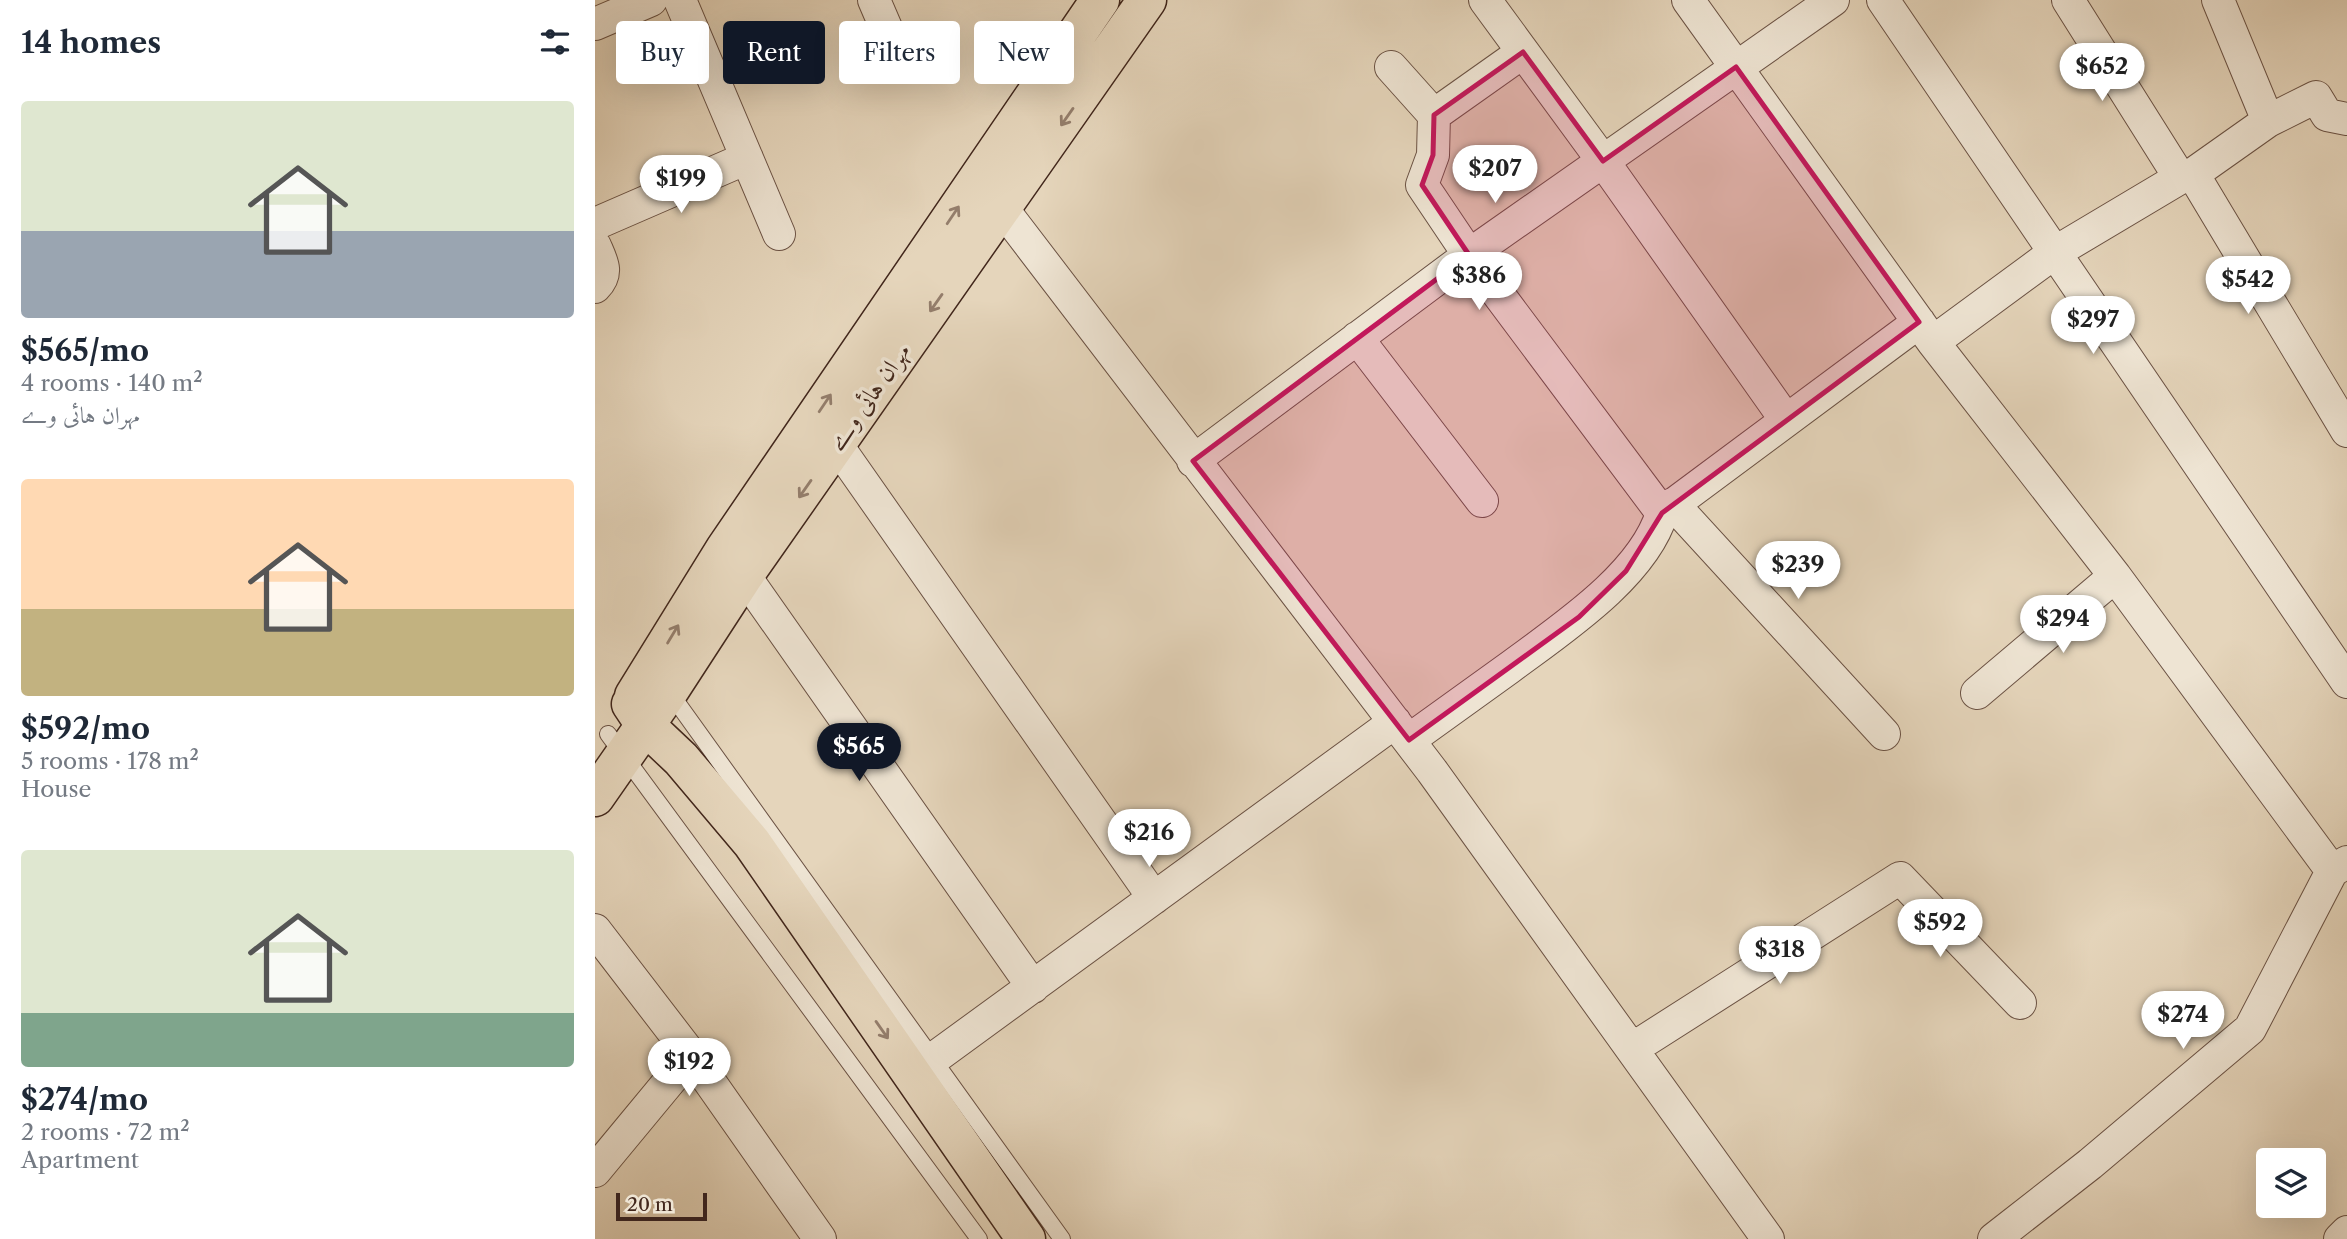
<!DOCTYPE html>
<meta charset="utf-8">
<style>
body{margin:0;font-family:"Libre Caslon Text",Amiri,serif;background:#f2f2f3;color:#1f2937;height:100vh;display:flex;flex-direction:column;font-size:26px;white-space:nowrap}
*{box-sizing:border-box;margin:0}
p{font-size:23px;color:#747a83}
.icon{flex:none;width:38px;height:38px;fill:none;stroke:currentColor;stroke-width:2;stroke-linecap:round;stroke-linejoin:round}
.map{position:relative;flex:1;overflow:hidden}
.drawer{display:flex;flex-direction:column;background:#fff;width:595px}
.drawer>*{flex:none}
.hud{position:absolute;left:21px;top:21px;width:665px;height:63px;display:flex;gap:14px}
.tools{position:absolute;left:1661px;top:1148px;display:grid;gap:14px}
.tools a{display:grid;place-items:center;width:70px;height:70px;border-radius:7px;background:#fff;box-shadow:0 7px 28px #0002;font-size:35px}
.scale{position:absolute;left:21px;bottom:18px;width:91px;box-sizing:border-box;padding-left:7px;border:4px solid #42271c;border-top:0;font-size:19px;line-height:24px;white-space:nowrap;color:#42271c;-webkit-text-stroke:5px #eee4d3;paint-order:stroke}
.price{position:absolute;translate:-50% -60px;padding:0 16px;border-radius:24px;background:#fff;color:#222;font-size:23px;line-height:46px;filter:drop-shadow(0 2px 4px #0008)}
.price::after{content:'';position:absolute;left:50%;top:42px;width:21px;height:16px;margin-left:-10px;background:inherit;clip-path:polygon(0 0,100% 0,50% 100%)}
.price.selected{background:#111827;color:#fff}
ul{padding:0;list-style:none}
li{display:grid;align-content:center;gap:14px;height:371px;padding:0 21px}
li span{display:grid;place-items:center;height:217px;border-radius:7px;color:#555}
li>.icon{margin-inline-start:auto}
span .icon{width:126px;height:126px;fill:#fffc;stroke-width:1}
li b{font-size:30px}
h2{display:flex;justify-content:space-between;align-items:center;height:84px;padding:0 21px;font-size:30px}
.pill{padding:0 24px;border-radius:7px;background:#fff;box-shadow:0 7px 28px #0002;font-size:24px;line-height:63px}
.pill.selected{background:#111827;color:#fff}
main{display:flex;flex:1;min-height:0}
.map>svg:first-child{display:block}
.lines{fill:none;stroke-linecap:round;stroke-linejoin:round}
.lane-casing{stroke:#6b5244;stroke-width:18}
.street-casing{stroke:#6b5244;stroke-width:34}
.primary-casing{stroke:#42271c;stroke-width:41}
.lane{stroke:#eee4d3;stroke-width:16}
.street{stroke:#eee4d3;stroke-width:32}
.primary{stroke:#e5d5bb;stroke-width:38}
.oneway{stroke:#947e6c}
.marked{fill:#c2185b;fill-opacity:0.2;stroke:#c2185b;stroke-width:5;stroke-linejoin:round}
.labels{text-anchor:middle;stroke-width:7;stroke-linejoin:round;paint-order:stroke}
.street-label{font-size:24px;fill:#42271c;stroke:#eee4d3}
</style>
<main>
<section class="drawer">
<h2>14 homes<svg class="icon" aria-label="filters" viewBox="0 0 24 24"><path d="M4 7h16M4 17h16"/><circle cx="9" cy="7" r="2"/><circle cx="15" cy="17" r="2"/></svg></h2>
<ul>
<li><span style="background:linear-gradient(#dfe7d0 60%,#9aa5b1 0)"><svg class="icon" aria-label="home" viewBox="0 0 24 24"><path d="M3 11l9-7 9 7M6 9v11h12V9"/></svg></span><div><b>$565/mo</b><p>4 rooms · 140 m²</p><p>مہران ہائی وے</p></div></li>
<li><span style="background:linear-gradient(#ffd9b3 60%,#c2b280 0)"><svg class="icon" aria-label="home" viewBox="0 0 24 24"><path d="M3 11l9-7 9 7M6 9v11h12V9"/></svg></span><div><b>$592/mo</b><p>5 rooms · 178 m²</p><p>House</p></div></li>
<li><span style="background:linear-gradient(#dfe7d0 75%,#7fa58c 0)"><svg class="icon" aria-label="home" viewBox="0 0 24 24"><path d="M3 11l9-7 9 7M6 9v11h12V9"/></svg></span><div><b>$274/mo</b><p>2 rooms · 72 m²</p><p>Apartment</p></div></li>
</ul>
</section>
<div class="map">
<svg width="1752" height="1239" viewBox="0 0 1752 1239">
<rect width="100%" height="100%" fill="#e5d5bb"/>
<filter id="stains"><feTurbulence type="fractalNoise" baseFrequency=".00286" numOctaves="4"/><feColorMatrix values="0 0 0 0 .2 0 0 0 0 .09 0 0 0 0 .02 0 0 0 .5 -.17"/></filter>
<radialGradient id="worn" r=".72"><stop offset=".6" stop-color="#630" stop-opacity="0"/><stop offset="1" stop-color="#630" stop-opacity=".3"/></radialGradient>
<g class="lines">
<defs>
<path id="lane" d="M 73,690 L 467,1239
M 13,734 L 384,1239"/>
<path id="street" d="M 85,0 L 184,234
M 279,0 L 304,58
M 890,0 L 1008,161 L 1191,420
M 1093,0 L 1338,342 L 1520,576 L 1737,871
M 1288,0 L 1752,682
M 1473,0 L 1585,178
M 1623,0 L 1673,121
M 0,24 L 56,0
M 796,67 L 839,115 L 838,155 L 827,185 L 874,255 L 1067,513
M 839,115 L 928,52
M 1598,174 L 1752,431
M 393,190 L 837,771 L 1173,1239
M 0,224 L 152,158
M 0,246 C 7,262 14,273 0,287
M 762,338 L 887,501
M 1338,342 L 1459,253 L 1585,178 L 1598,174 L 1673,121 L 1721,97 L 1732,115 L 1752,119
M 241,444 L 559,898
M 598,461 L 874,255 L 1238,0
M 1078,504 L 1289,734
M 137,558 L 438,987
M 1382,693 L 1520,576
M 814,740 C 847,716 881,692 914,668 C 965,630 1048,576 1067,513 L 1324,322
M 0,930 L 96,1055 L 225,1239
M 1037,1049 L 1305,878 L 1425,1003
M 338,1059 L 800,722
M 0,1171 L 96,1055
M 1399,1239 L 1495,1164 L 1655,1029 L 1737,871 L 1752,862
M 1745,1239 L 1752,1232"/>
<path id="primary" d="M 39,696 L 130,549 L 505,0
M 36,704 L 50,725 L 86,759 L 157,843 L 431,1239
M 0,797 L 74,691 L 150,574 L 552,0"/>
</defs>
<!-- lane casing -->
<use href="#lane" class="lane-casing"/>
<!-- street casing -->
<use href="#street" class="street-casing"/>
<!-- primary casing -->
<use href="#primary" class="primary-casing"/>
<!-- lane -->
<use href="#lane" class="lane"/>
<!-- street -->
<use href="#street" class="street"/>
<!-- primary -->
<use href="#primary" class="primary"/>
</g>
<!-- one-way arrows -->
<defs><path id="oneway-shaft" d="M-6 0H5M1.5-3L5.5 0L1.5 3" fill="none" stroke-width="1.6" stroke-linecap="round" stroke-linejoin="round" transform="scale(1.75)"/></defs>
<g class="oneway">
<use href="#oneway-shaft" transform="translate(472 117) rotate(125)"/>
<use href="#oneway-shaft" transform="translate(358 215) rotate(-56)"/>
<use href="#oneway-shaft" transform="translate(341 303) rotate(125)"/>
<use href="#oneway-shaft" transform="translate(230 403) rotate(-56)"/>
<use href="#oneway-shaft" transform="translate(210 489) rotate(125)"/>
<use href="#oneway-shaft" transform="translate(78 634) rotate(-59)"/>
<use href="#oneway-shaft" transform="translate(287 1030) rotate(55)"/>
</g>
<!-- marked area -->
<path class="marked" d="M 928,52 L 1008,161 L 1141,67 L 1324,322 L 1067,513 L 1031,571 L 984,617 L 814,740 L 598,461 L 874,255 L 827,185 L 838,155 L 839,115 Z"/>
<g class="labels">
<!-- street labels -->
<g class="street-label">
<text transform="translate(274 397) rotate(-55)" y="8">مہران ہائی وے</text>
</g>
</g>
<rect width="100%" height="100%" filter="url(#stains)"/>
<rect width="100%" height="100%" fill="url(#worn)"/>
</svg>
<div class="tools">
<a><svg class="icon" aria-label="layers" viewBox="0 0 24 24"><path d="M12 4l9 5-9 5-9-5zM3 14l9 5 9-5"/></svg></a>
</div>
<div class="scale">20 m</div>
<b class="price" style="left:1507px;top:103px">$652</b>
<b class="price" style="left:900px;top:205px">$207</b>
<b class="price" style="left:86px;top:215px">$199</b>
<b class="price" style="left:884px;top:312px">$386</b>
<b class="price" style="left:1653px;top:316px">$542</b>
<b class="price" style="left:1498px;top:356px">$297</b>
<b class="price" style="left:1203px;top:601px">$239</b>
<b class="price" style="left:1468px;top:655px">$294</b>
<b class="price selected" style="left:264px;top:783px">$565</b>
<b class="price" style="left:554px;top:869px">$216</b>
<b class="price" style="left:1345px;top:959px">$592</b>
<b class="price" style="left:1185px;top:986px">$318</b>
<b class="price" style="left:1588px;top:1051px">$274</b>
<b class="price" style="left:94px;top:1098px">$192</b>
<div class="hud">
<a class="pill">Buy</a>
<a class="pill selected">Rent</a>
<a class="pill">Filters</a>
<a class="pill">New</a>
</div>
</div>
</main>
